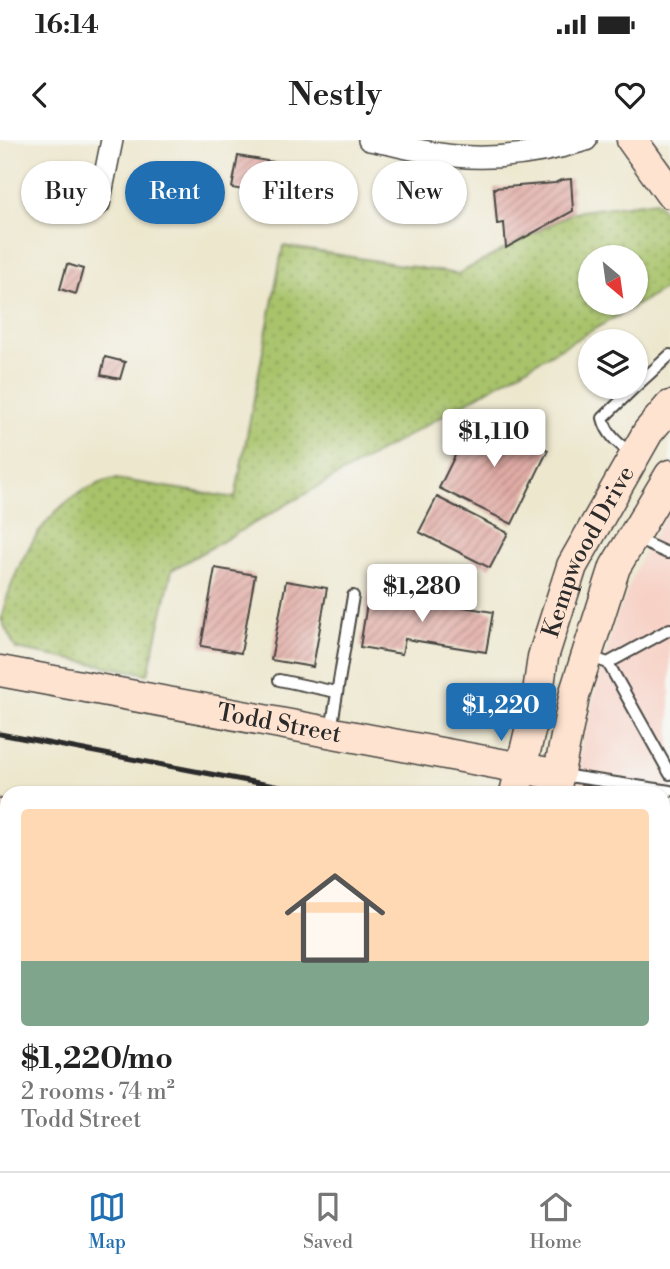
<!DOCTYPE html>
<meta charset="utf-8">
<style>
body{margin:0;font-family:"Libre Bodoni",serif;background:#f2f2f2;color:#222;height:100vh;display:flex;flex-direction:column;font-size:26px;white-space:nowrap}
*{box-sizing:border-box;margin:0}
p{font-size:23px;color:#767676}
.icon{flex:none;width:38px;height:38px;fill:none;stroke:currentColor;stroke-width:2;stroke-linecap:round;stroke-linejoin:round}
.map{position:relative;flex:1;overflow:hidden}
.details{position:absolute;left:0px;top:646px;width:670px;height:387px;display:flex;flex-direction:column;background:#fff;border-radius:21px 21px 0 0;box-shadow:0 2px 5px #0004}
.details>*{flex:none}
.banner{position:absolute;left:21px;top:21px;width:628px;height:63px;display:flex;gap:14px}
.needle{width:46px;rotate:151deg}
.fabs{position:absolute;left:578px;top:105px;display:grid;gap:14px}
.fabs a{display:grid;place-items:center;width:70px;height:70px;border-radius:50%;background:#fff;box-shadow:0 2px 5px #0004;font-size:35px}
.price{position:absolute;translate:-50% -60px;padding:0 16px;border-radius:7px;background:#fff;color:#222;font-size:23px;line-height:46px;filter:drop-shadow(0 2px 4px #0008)}
.price::after{content:'';position:absolute;left:50%;top:42px;width:21px;height:16px;margin-left:-10px;background:inherit;clip-path:polygon(0 0,100% 0,50% 100%)}
.price.selected{background:#1f6fb2;color:#fff}
ul{padding:0;list-style:none}
li{display:grid;align-content:center;gap:14px;height:371px;padding:0 21px}
li span{display:grid;place-items:center;height:217px;border-radius:7px;color:#555}
li>.icon{margin-inline-start:auto}
span .icon{width:126px;height:126px;fill:#fffc;stroke-width:1}
li b{font-size:30px}
.pill{padding:0 24px;border-radius:32px;background:#fff;box-shadow:0 2px 5px #0004;font-size:24px;line-height:63px}
.pill.selected{background:#1f6fb2;color:#fff}
.status{display:flex;justify-content:space-between;align-items:center;height:49px;padding:0 35px;background:#fff;direction:ltr}
.status svg{height:19px;fill:currentColor}
header{display:flex;justify-content:space-between;align-items:center;height:91px;padding:0 21px;background:#fff;font-size:32px;font-weight:600}
.dock{display:flex;justify-content:space-around;align-items:center;height:98px;border-top:2px solid #e0e0e0;background:#fff;font-size:19px;color:#767676}
.dock a{display:grid;justify-items:center;gap:4px}
.dock .selected{color:#1f6fb2}
.map>svg:first-child{display:block}
.built{fill:#f7d1c6}
.green{fill:url(#green-dots);stroke:#6a774a;stroke-width:2;fill-rule:evenodd}
.building{fill:url(#building-hatch)}
.lines{fill:none;stroke-linecap:round;stroke-linejoin:round}
.lane-casing{stroke:#484743;stroke-width:14}
.street-casing{stroke:#484743;stroke-width:24}
.secondary-casing{stroke:#484743;stroke-width:33}
.lane{stroke:#fff;stroke-width:10}
.street{stroke:#fff;stroke-width:21}
.secondary{stroke:#fee3d1;stroke-width:30}
.rail{stroke:#2b2b2b;stroke-width:5}
.labels{text-anchor:middle;stroke-width:7;stroke-linejoin:round;paint-order:stroke}
.street-label{font-size:24px;fill:#2b2b2b;stroke:#f6f6f2}
</style>
<div class="status"><b>16:14</b><svg viewBox="0 0 49 12"><path d="M0 12V9h3v3zM5 12V6h3v6zM10 12V3h3v9zM15 12V0h3v12zM26 1h20v11H26zM47 4h2v5h-2z"/></svg></div>
<header><svg class="icon" aria-label="back" viewBox="0 0 24 24"><path d="M15 5l-7 7 7 7"/></svg>Nestly<svg class="icon" aria-label="heart" viewBox="0 0 24 24"><path d="M12 20l-8-8c-3-5 5-10 8-4 3-6 11-1 8 4z"/></svg></header>
<div class="map">
<svg width="670" height="1031" viewBox="0 0 670 1031">
<defs>
<pattern id="green-dots" width="8" height="8" patternUnits="userSpaceOnUse" patternTransform="scale(1.75)"><rect width="8" height="8" fill="#a8c36a"/><path d="M2 2h.1M6 6h.1" fill="none" stroke="#899f57" stroke-width="1.8" stroke-linecap="round"/></pattern>
<pattern id="building-hatch" width="6" height="6" patternUnits="userSpaceOnUse" patternTransform="scale(1.75)"><rect width="6" height="6" fill="#e2aca6"/><path d="M-1 1l2-2M0 6l6-6M5 7l2-2" fill="none" stroke="#b78c87"/></pattern>
</defs>
<rect width="100%" height="100%" fill="#f6f6f2"/>
<filter id="ink" filterUnits="userSpaceOnUse"><feTurbulence type="fractalNoise" baseFrequency=".0143" numOctaves="2"/><feDisplacementMap in="SourceGraphic" scale="14" xChannelSelector="R" yChannelSelector="G"/><feConvolveMatrix kernelMatrix="1 2 1 2 8 2 1 2 1" color-interpolation-filters="sRGB"/></filter>
<filter id="wash" filterUnits="userSpaceOnUse"><feTurbulence type="fractalNoise" baseFrequency=".00686" numOctaves="4" result="noise"/><feDisplacementMap in="SourceGraphic" scale="28" xChannelSelector="R" yChannelSelector="G"/><feGaussianBlur stdDeviation="1.57" result="paint"/><feColorMatrix in="noise" values="0 0 0 0 0 0 0 0 0 0 0 0 0 0 0 0 0 1.4 0 .05"/><feComposite in="paint" operator="in"/></filter>
<g filter="url(#wash)">
<rect width="100%" height="100%" fill="#ede7ce"/>
<!-- built -->
<path class="built" d="M 670,368 L 670,681 L 663,679 L 663,653 L 575,653 L 582,603 L 613,486 L 641,418 Z"/>
<!-- green -->
<path class="green" d="M 656,61 L 670,79 L 670,146 L 172,430 L 148,534 L 16,509 L 1,479 C 13,430 39,375 85,350 C 96,345 104,340 116,339 L 235,358 L 283,106 L 458,134 L 574,72 ZM 590,117 L 635,117 L 635,163 L 590,163 Z"/>
<g id="blocks">
<!-- building -->
<path class="building" d="M 238,16 L 279,23 L 273,55 L 232,48 Z
M 285,31 L 326,37 L 321,73 L 280,67 Z
M 571,39 L 573,71 L 506,108 L 504,83 L 497,84 L 494,48 L 555,43 L 561,40 Z
M 67,124 L 83,129 L 76,154 L 60,149 Z
M 105,217 L 125,222 L 120,239 L 101,235 Z
M 475,275 L 548,310 L 512,384 L 439,348 Z
M 437,357 L 508,393 L 490,428 L 419,392 Z
M 215,428 L 255,435 L 241,513 L 201,506 Z
M 286,441 L 327,448 L 313,527 L 271,520 Z
M 369,451 L 493,472 L 486,512 L 405,499 L 402,514 L 360,507 Z
M 55,1026 L 103,1026 L 106,1031 L 58,1031 Z
M 139,1026 L 168,1026 L 172,1031 L 133,1031 Z
M 180,1026 L 248,1026 L 243,1031 L 185,1031 Z"/>
</g>
</g>
<g filter="url(#ink)">
<use href="#blocks" fill-opacity="0" stroke="#484743" stroke-width="2"/>
<g class="lines">
<defs>
<path id="lane" d="M 635,247 L 670,215
M 634,315 C 620,305 607,296 603,278 L 635,247
M 634,398 L 667,413 L 670,412
M 588,516 L 608,523 L 670,634
M 608,523 L 670,489
M 279,540 L 336,552
M 331,590 L 353,456
M 562,635 L 670,651
M 0,822 L 7,824
M 0,915 L 7,904
M 284,1031 L 289,1026"/>
<path id="street" d="M 369,0 C 397,5 426,13 455,16 C 499,20 544,13 586,0
M 99,64 L 112,0"/>
<g id="secondary">
<path d="M 632,0 L 670,53"/>
<path id="s1" d="M 0,531 L 559,635"/>
<path d="M 555,652 L 575,552 L 615,427 L 670,335"/>
<path id="s2" d="M 515,653 L 536,566 L 543,517 L 572,426 L 648,292 L 670,266"/>
<path d="M 0,674 L 7,675"/>
<path d="M 663,789 L 670,790"/>
<path d="M 663,817 L 670,818"/>
<path d="M 349,1031 L 353,1026"/>
<path d="M 393,1031 L 396,1026"/>
</g>
</defs>
<!-- lane casing -->
<use href="#lane" class="lane-casing"/>
<!-- street casing -->
<use href="#street" class="street-casing"/>
<!-- secondary casing -->
<use href="#secondary" class="secondary-casing"/>
<!-- lane -->
<use href="#lane" class="lane"/>
<!-- street -->
<use href="#street" class="street"/>
<!-- secondary -->
<use href="#secondary" class="secondary"/>
<!-- rail -->
<path class="rail" d="M 0,594 L 311,653
M 663,719 L 670,720"/>
</g>
</g>
<g class="labels">
<!-- street labels -->
<g class="street-label">
<text dy="8" stroke="none"><textPath href="#s2" startOffset="254">Kempwood Drive</textPath></text>
<text dy="8" stroke="none"><textPath href="#s1" startOffset="284">Todd Street</textPath></text>
</g>
</g>
</svg>
<div class="fabs">
<a><svg class="needle" viewBox="-14 -14 28 28"><path d="M0-13l5 13h-10z" fill="#e53935"/><path d="M0 13l5-13h-10z" fill="#767676"/></svg></a>
<a><svg class="icon" aria-label="layers" viewBox="0 0 24 24"><path d="M12 4l9 5-9 5-9-5zM3 14l9 5 9-5"/></svg></a>
</div>
<b class="price" style="left:494px;top:329px">$1,110</b>
<b class="price" style="left:422px;top:484px">$1,280</b>
<b class="price selected" style="left:501px;top:603px">$1,220</b>
<div class="banner">
<a class="pill">Buy</a>
<a class="pill selected">Rent</a>
<a class="pill">Filters</a>
<a class="pill">New</a>
</div>
<section class="details">
<ul>
<li><span style="background:linear-gradient(#ffd9b3 70%,#7fa58c 0)"><svg class="icon" aria-label="home" viewBox="0 0 24 24"><path d="M3 11l9-7 9 7M6 9v11h12V9"/></svg></span><div><b>$1,220/mo</b><p>2 rooms · 74 m²</p><p>Todd Street</p></div></li>
</ul>
</section>
</div>
<nav class="dock">
<a class="selected"><svg class="icon" aria-label="map" viewBox="0 0 24 24"><path d="M3 6l6-2 6 2 6-2v14l-6 2-6-2-6 2zM9 4v14M15 6v14"/></svg>Map</a>
<a><svg class="icon" aria-label="saved" viewBox="0 0 24 24"><path d="M7 4h10v16l-5-4-5 4z"/></svg>Saved</a>
<a><svg class="icon" aria-label="home" viewBox="0 0 24 24"><path d="M3 11l9-7 9 7M6 9v11h12V9"/></svg>Home</a>
</nav>
